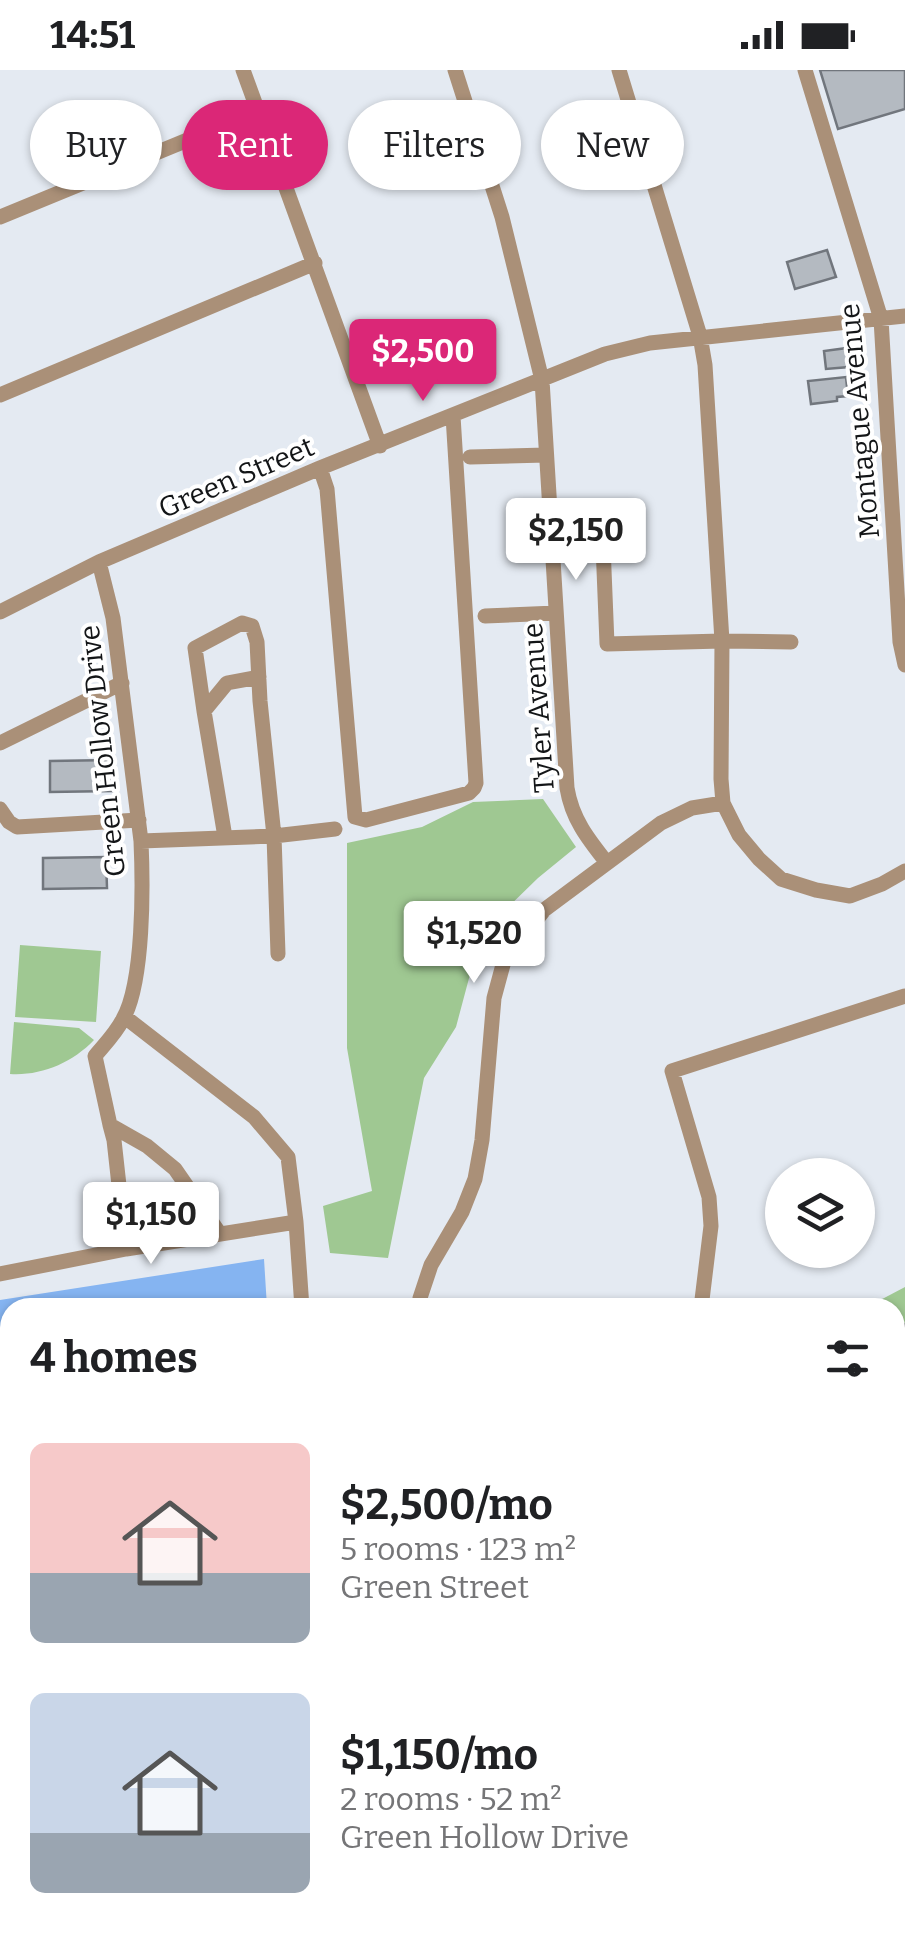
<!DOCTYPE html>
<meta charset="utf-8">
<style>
body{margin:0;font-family:Bitter,serif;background:#f2f2f2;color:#202124;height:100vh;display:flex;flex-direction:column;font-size:38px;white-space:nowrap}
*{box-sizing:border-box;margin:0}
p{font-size:32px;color:#757577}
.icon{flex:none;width:55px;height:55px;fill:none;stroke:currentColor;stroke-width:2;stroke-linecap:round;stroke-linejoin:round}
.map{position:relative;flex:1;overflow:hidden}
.details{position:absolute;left:0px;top:1228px;width:905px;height:642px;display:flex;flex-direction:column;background:#fff;border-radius:30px 30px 0 0;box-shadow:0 2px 8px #0004}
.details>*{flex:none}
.top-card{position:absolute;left:30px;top:30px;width:845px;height:90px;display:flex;gap:20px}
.fabs{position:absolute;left:765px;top:1088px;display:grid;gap:20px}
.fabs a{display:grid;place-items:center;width:110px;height:110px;border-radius:50%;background:#fff;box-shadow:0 2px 8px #0004;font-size:50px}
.price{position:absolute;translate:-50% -85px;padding:0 22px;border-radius:10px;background:#fff;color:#222;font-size:32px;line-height:65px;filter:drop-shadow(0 2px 5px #0008)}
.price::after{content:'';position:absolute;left:50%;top:60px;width:30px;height:22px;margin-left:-15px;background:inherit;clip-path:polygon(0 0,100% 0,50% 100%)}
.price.current{background:#db2777;color:#fff}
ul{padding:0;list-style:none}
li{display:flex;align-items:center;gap:30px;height:250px;padding:0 30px}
li span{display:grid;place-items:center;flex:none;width:280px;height:200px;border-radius:15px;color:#555}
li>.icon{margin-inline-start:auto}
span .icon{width:120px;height:120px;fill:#fffc;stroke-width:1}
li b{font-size:42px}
h2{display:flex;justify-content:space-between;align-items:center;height:120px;padding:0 30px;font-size:42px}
.pill{padding:0 35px;border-radius:45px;background:#fff;box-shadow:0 2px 8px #0004;font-size:35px;line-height:90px}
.pill.current{background:#db2777;color:#fff}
.status{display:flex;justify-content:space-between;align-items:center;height:70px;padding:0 50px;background:#fff;direction:ltr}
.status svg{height:28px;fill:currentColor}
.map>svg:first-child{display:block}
.green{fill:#9fc892}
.water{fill:#85b4f1}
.building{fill:#b4bac1;stroke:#71767d;stroke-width:2.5}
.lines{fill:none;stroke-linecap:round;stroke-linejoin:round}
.minor{stroke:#aa9078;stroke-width:15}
.rail-casing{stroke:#66696e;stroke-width:8}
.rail{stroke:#fff;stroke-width:4;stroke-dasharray:11;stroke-linecap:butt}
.labels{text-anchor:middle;stroke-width:8;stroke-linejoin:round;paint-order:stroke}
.street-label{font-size:28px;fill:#131517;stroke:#fff}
</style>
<div class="status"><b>14:51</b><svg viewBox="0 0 49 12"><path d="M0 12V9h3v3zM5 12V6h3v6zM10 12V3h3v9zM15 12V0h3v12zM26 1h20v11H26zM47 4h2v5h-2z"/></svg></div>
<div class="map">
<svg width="905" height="1869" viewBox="0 0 905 1869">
<rect width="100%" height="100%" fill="#e4eaf2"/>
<!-- green -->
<path class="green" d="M 543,729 L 576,777 L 538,808 L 497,848 L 472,897 L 456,957 L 424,1008 L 388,1188 L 330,1183 L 323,1136 L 372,1121 L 347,978 L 347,773 L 422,757 L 473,732 Z
M 20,875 L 101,881 L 96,952 L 15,947 Z
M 14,952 L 79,958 L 94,970 C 72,993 41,1006 10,1004 Z
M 905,1217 L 905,1316 L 895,1321 L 895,1238 L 867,1237 Z
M 62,1860 L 196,1860 L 191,1869 L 57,1869 Z"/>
<!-- water -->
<path class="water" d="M 264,1189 L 267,1237 L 10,1238 L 10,1860 L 62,1860 L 57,1869 L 0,1869 L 0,1230 Z"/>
<!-- building -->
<path class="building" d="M 820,0 L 905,0 L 905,39 L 838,59 Z
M 827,180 L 836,207 L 795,219 L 787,192 Z
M 847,278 L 849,297 L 826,299 L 824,281 Z
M 846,307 L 848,326 L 837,327 L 837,331 L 811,334 L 808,311 Z
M 113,690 L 114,721 L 50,722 L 50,691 Z
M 106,787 L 107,818 L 43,819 L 43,788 Z
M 895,1654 L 905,1654 L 905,1869 L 753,1869 L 754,1860 L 895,1860 Z
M 250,1860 L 295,1860 L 288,1869 L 243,1869 Z
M 454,1860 L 502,1860 L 501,1869 L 453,1869 Z"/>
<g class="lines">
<!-- minor -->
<path class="minor" d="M 243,0 L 380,376
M 455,0 L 502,147 L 542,310 L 567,718 C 572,749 588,769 607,793
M 619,0 L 700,266 L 705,295 L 722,571 L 721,709 L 723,733 L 739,765 L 759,789 L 781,809 L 816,820 L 850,826 L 882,814 L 905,801
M 805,0 L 881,249 L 900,572 L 905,595
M 0,147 L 258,41
M 0,325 L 315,193
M 470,387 L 546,385
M 320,398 L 327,419 L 355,747 L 366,750 L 469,723 L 474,718 L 476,713 L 453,346
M 603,475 L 607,574 L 722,571 L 791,572
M 99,492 L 113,548 L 141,771 C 143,815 144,912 123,949 C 116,963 105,974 95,986 L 110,1055 L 147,1076 L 175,1099 L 220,1164
M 0,542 L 99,492 L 320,398 L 605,284 L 650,273 L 905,246
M 485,546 L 556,543
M 204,641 L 195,578 L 242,553 L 252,556 L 257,572 L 260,631 L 274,766 L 278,884
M 0,673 L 122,613
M 0,739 L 9,752 L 17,757 L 139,750
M 225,767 L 204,641 L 227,613 L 259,607
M 141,771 L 274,766 L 335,759
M 125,947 L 254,1047 L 288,1087 L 296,1152 L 302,1238
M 110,1055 L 114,1070 L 126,1179
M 0,1204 L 126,1179 L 296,1152
M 419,1238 L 420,1228 L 431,1195 L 462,1142 L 475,1109 L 482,1070 L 494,928 L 504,891 L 544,840 L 661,753 L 692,738 L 723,733
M 701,1238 L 711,1156 L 709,1127 L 672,1001 L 905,926
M 895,1498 L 905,1492
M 339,1869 L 346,1860"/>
<defs>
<path id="rail" d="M 895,1263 L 905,1257
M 146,1869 L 151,1860"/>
</defs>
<!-- rail casing -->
<use href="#rail" class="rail-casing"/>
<!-- rail -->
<use href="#rail" class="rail"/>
</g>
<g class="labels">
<!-- street labels -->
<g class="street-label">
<text transform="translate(859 351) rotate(-95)" y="10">Montague Avenue</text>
<text transform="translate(236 407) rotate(-23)" y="10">Green Street</text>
<text transform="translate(538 638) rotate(-94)" y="10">Tyler Avenue</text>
<text transform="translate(102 681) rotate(-96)" y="10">Green Hollow Drive</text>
</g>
</g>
</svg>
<div class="fabs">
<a><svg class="icon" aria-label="layers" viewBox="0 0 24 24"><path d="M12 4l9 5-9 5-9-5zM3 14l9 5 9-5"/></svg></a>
</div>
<b class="price current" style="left:423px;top:334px">$2,500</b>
<b class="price" style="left:576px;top:513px">$2,150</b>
<b class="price" style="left:474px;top:916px">$1,520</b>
<b class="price" style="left:151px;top:1197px">$1,150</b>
<div class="top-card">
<a class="pill">Buy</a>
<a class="pill current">Rent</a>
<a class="pill">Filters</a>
<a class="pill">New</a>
</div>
<section class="details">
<h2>4 homes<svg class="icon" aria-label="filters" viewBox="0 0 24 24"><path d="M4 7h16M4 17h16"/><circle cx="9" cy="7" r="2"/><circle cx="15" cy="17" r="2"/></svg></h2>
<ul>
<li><span style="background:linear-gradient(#f6c9c9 65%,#9aa5b1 0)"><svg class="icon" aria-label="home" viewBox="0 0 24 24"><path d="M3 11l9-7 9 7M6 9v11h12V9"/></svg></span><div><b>$2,500/mo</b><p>5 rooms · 123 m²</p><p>Green Street</p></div></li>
<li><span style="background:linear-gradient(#c9d6e8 70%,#9aa5b1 0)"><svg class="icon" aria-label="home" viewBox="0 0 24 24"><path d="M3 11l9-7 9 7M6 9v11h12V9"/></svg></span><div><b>$1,150/mo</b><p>2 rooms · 52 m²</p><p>Green Hollow Drive</p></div></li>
</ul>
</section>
</div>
